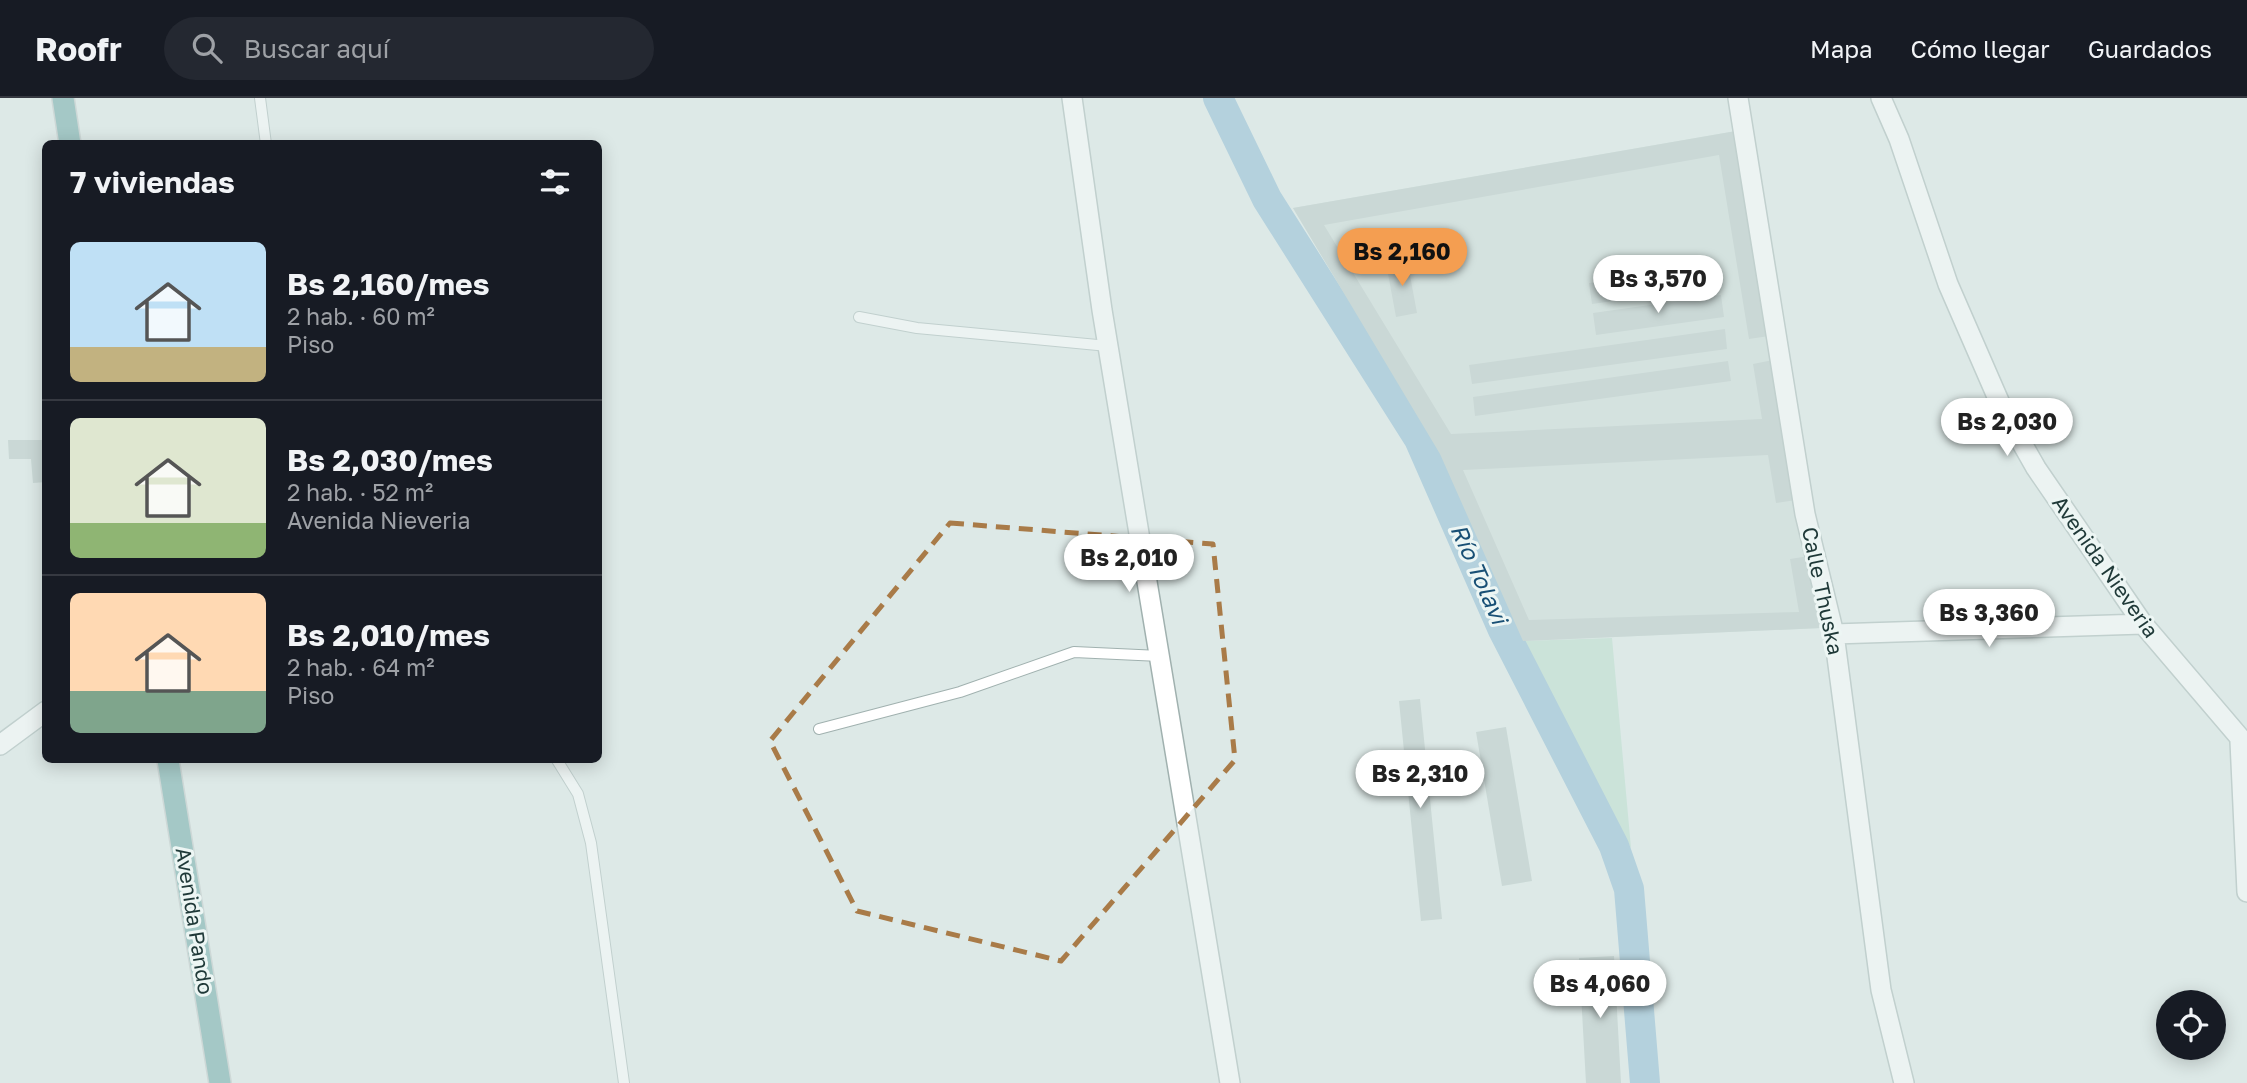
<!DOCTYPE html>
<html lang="es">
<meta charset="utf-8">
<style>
body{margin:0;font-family:"Golos Text",sans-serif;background:#242831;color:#f1f3f6;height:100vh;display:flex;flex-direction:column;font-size:26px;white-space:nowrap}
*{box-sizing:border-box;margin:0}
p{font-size:23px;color:#9ea1a6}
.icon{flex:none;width:38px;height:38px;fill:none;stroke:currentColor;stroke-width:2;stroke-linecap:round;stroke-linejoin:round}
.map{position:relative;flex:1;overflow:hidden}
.panel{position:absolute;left:42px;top:42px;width:560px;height:623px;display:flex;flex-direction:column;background:#171b24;border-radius:10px;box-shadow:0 4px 18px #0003}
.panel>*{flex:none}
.controls{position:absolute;left:2156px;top:892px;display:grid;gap:14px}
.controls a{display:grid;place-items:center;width:70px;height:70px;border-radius:50%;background:#171b24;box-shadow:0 4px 18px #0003;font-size:35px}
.price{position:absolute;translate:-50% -60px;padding:0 16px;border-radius:24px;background:#fff;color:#222;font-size:23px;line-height:46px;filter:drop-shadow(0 2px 4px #0008)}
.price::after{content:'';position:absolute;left:50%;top:42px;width:21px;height:16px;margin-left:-10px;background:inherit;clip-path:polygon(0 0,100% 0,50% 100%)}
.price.active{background:#f49e51;color:#111}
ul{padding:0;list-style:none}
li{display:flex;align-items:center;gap:21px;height:175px;padding:0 28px}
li+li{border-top:2px solid #363941}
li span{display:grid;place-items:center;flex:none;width:196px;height:140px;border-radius:10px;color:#555}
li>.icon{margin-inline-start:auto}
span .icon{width:84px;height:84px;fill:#fffc;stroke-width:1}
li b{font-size:30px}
h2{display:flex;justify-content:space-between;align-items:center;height:84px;padding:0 28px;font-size:30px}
header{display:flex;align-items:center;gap:42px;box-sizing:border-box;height:98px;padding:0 35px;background:#171b24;border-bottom:2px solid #363941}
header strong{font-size:33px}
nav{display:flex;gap:38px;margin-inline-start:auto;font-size:24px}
.search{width:490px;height:63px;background:#242831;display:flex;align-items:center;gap:18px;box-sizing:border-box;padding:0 24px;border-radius:38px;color:#9ea1a6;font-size:26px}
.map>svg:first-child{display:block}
.built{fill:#cbd9d6}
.green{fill:#b5dbc8}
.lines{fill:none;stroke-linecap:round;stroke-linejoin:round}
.river{stroke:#83b3d0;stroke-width:30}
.building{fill:#b3c4c0}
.service-casing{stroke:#a0b1af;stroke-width:12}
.minor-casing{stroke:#a0b1af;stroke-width:22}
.primary-casing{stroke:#bcc4c3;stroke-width:24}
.service{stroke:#fff;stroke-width:10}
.minor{stroke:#fff;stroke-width:19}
.primary{stroke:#61a09e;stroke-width:21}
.marked{fill:none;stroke:#a97b48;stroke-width:5;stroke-dasharray:14 9;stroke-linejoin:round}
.labels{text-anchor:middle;stroke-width:6;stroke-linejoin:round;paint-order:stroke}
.street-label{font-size:21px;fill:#1f3938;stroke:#edf6f4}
.water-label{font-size:23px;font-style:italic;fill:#195075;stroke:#edf6f4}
</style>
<header>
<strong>Roofr</strong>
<div class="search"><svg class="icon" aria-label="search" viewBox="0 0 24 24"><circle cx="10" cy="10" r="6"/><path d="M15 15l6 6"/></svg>Buscar aquí</div>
<nav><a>Mapa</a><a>Cómo llegar</a><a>Guardados</a></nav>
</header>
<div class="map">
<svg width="2247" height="985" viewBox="0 0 2247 985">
<rect width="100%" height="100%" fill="#dde9e7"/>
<!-- built -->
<path class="built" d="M 1736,33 L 1821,530 L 1523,543 L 1440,356 L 1293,110 Z"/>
<!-- green -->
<path class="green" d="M 1612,540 L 1631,750 L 1523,543 Z"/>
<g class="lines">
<!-- river -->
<path class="river" d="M 1218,0 L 1267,101 L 1419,341 L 1503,532 L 1614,748 L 1629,791 L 1645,985"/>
</g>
<!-- building -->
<path class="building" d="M 1736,33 L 1769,238 L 1749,241 L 1719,57 L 1324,127 L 1451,336 L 1762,321 L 1753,266 L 1773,262 L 1796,402 L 1776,405 L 1768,357 L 1463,372 L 1529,522 L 1799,514 L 1790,461 L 1809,458 L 1821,530 L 1523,543 L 1440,356 L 1293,110 Z
M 1407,161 L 1417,215 L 1396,219 L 1386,165 Z
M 1717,167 L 1720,188 L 1592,206 L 1589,185 Z
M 1721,197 L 1724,219 L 1596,237 L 1593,215 Z
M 1725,231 L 1727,251 L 1472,286 L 1469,267 Z
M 1728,263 L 1731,283 L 1475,318 L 1473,299 Z
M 8,342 L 46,342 L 46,384 L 33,385 L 31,361 L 9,361 Z
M 1420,601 L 1442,821 L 1421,823 L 1399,603 Z
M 1506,629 L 1532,783 L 1502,788 L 1476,634 Z
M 1614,858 L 1621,985 L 1586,985 L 1579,860 Z"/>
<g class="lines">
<defs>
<path id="service" d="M 260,0 L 266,46
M 859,219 L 917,230 L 1108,248
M 819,631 L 960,594 L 1074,554 L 1160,558
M 557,662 L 578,696 L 591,745 L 624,985"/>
<path id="minor" d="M 1072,0 L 1102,212 L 1230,985
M 1738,0 L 1805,416 L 1834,536 L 1881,892 L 1904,985
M 1881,0 L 1899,41 L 1948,186 L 2002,310 L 2036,370 L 2143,526 L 2247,648
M 1834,536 L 2143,526
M 2240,643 L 2247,794
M 0,647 L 46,613"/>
<path id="primary" d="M 63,0 L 70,46
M 168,662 L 220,985"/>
</defs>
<!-- service casing -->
<use href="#service" class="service-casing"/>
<!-- minor casing -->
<use href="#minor" class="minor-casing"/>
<!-- primary casing -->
<use href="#primary" class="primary-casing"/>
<!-- service -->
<use href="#service" class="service"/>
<!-- minor -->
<use href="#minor" class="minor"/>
<!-- primary -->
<use href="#primary" class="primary"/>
</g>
<!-- marked area -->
<path d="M0 0H2247V985H0ZM 950,425 L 1213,446 L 1235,662 L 1061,863 L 857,813 L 770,643 Z" fill="#dde9e7" fill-opacity=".55" fill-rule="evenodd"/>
<path class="marked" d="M 950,425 L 1213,446 L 1235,662 L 1061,863 L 857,813 L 770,643 Z"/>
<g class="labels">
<!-- street labels -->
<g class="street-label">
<text transform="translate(2105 469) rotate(55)" y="7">Avenida Nieveria</text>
<text transform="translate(1822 493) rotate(78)" y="7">Calle Thuska</text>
<text transform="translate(194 823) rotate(81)" y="7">Avenida Pando</text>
</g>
<!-- water labels -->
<g class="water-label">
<text transform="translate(1479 476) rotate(66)" y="8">Río Tolavi</text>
</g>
</g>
</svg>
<div class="controls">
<a><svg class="icon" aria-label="locate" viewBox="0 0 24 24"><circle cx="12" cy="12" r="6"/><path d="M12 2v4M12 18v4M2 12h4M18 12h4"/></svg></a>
</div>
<b class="price active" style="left:1402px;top:190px">Bs 2,160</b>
<b class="price" style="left:1658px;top:217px">Bs 3,570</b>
<b class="price" style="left:2007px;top:360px">Bs 2,030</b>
<b class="price" style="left:1129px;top:496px">Bs 2,010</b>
<b class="price" style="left:1989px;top:551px">Bs 3,360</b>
<b class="price" style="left:1420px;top:712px">Bs 2,310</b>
<b class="price" style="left:1600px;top:922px">Bs 4,060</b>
<section class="panel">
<h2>7 viviendas<svg class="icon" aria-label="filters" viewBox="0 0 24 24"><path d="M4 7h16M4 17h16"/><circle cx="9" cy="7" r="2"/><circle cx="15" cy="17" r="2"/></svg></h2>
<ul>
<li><span style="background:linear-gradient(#bfe0f5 75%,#c2b280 0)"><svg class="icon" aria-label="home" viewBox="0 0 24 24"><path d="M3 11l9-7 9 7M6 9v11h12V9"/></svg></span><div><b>Bs 2,160/mes</b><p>2 hab. · 60 m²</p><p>Piso</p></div></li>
<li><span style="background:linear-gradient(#dfe7d0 75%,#8fb573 0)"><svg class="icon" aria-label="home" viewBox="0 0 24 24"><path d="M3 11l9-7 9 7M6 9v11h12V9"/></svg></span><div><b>Bs 2,030/mes</b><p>2 hab. · 52 m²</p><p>Avenida Nieveria</p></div></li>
<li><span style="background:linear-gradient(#ffd9b3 70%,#7fa58c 0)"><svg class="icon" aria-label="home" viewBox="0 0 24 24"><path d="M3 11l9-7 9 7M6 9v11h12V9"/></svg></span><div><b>Bs 2,010/mes</b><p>2 hab. · 64 m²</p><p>Piso</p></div></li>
</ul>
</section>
</div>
